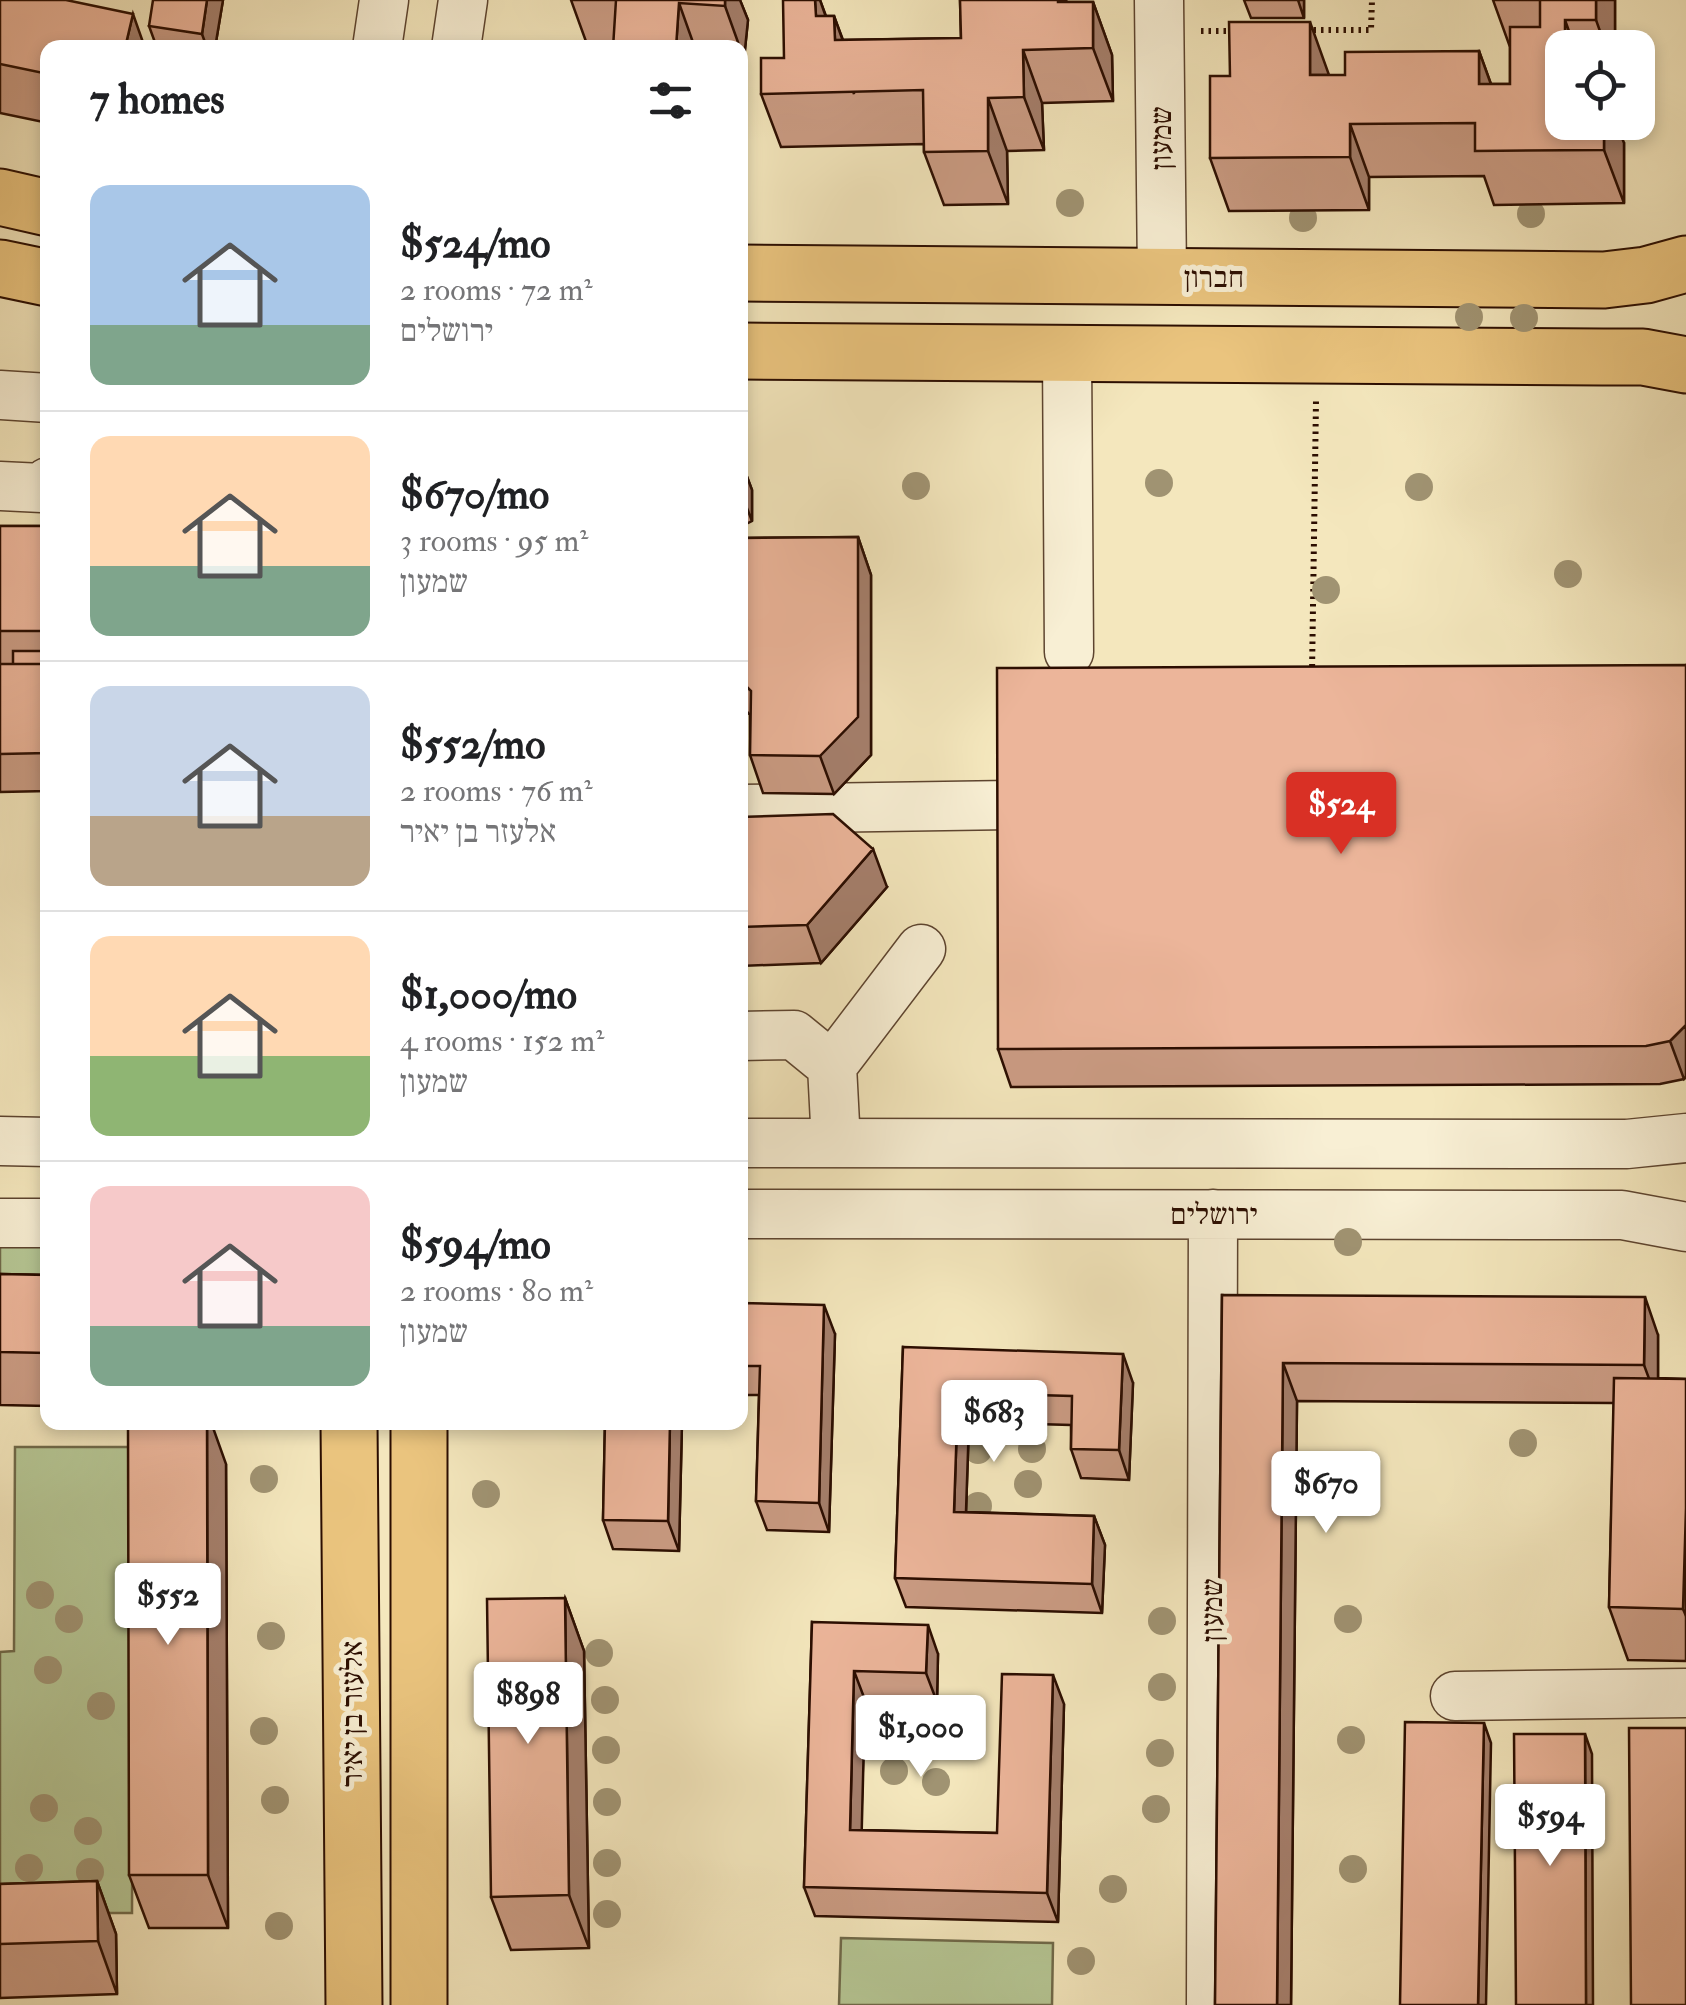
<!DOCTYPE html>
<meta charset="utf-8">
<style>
body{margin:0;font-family:"IM FELL Double Pica","Frank Ruhl Libre",serif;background:#f2f2f2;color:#202124;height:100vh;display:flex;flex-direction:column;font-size:38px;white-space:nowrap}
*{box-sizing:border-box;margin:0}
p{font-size:32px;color:#757577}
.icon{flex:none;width:55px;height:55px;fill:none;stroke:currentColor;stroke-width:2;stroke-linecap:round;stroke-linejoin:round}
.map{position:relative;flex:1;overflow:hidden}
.side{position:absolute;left:40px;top:40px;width:708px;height:1390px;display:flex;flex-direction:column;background:#fff;border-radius:20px;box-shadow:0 5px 15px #0003}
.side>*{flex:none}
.tools{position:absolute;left:1545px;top:30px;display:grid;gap:20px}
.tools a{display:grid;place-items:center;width:110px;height:110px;border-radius:20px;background:#fff;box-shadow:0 5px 15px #0003;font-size:50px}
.price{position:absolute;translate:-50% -85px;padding:0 22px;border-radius:10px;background:#fff;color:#222;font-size:32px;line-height:65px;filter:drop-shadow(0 2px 5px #0008)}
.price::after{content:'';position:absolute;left:50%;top:60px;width:30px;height:22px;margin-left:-15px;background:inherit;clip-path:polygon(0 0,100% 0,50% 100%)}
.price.active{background:#d93025;color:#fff}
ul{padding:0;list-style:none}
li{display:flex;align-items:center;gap:30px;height:250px;padding:0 50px}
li+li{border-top:2px solid #e0e0e0}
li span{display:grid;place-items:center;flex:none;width:280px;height:200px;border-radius:20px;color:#555}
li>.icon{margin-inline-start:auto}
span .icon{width:120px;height:120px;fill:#fffc;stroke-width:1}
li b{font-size:42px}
h2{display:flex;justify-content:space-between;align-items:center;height:120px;padding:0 50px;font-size:42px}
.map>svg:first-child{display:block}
.green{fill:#b6c795;stroke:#706a4a;stroke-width:2.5}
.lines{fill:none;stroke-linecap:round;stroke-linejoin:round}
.minor-casing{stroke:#5d442f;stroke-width:51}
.major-casing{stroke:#2b0d00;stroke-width:59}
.path{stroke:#2b0d00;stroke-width:6;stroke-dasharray:2.5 5;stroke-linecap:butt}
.minor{stroke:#f8efd4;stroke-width:48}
.major{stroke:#eac47e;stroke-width:55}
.tree{fill:#a09372}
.wall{fill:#cb9c84;stroke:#2b0d00;stroke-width:2.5}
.shaded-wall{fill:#a57f6c;stroke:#2b0d00;stroke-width:2.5}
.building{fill:#ecb59a;stroke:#2b0d00;stroke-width:2.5}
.labels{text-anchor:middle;stroke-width:10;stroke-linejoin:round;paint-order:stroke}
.street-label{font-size:30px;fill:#2b0d00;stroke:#f8efd4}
</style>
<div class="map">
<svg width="1686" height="2005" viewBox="0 0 1686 2005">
<rect width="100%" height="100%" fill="#f4e7bd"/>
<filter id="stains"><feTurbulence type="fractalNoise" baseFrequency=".002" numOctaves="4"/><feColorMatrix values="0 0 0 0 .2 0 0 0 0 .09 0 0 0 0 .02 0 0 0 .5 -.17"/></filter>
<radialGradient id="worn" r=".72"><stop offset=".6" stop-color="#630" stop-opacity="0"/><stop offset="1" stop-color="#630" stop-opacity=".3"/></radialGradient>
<!-- green -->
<path class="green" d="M 0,1242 L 47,1243 L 47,1316 L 0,1314 Z
M 15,1447 L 134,1447 L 132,1913 L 0,1913 L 0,1652 L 14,1651 Z
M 841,1938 L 1053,1943 L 1052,2005 L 839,2005 Z"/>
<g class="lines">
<defs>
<path id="minor" d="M 1159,0 L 1162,276
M 377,48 L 384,0
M 456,48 L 463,0
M 1067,353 L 1069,652
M 0,395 L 48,398
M 0,486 L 42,488 L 48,482
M 740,809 L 1011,805
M 740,1036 L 794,1035 L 832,1066 L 836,1143
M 832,1066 L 921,949
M 0,1141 L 48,1142
M 740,1143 L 1627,1144 L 1686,1138
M 740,1214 L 1622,1215 L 1686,1227
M 0,1223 L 48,1223
M 1455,1696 L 1686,1693
M 1211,2005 L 1213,1214"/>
<path id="major" d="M 0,197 L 48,208
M 0,268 L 48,278
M 740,273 L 1604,280 L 1646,275 L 1686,264
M 740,351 L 1603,357 L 1643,357 L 1686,365
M 349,1422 L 354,2005
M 419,1422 L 419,2005"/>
</defs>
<!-- minor casing -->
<use href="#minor" class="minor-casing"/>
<!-- major casing -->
<use href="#major" class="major-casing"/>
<!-- path -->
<path class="path" d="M 1306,30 L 1371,30 L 1372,0
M 1201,31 L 1233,31
M 1312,674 L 1316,401"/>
<!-- minor -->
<use href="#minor" class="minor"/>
<!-- major -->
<use href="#major" class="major"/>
</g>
<!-- trees -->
<g class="tree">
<circle cx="1070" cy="203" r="14"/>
<circle cx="1531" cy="214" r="14"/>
<circle cx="1303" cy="218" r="14"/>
<circle cx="1469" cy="317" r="14"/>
<circle cx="1524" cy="318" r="14"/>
<circle cx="1159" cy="483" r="14"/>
<circle cx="916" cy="486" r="14"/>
<circle cx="1419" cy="487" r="14"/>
<circle cx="1568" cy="574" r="14"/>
<circle cx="1326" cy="590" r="14"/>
<circle cx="1348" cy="1242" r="14"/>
<circle cx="1523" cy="1443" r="14"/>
<circle cx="1032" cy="1449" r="14"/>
<circle cx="978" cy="1450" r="14"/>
<circle cx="1357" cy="1469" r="14"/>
<circle cx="264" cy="1479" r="14"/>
<circle cx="1028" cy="1484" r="14"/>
<circle cx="486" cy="1494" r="14"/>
<circle cx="978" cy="1506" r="14"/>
<circle cx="40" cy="1595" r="14"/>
<circle cx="69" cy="1619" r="14"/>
<circle cx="1348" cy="1619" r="14"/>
<circle cx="1162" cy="1621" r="14"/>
<circle cx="271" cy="1636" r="14"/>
<circle cx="599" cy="1653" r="14"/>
<circle cx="48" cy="1670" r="14"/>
<circle cx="1162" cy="1687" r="14"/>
<circle cx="605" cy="1700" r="14"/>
<circle cx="101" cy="1706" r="14"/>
<circle cx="264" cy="1731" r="14"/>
<circle cx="1351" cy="1740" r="14"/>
<circle cx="922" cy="1741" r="14"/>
<circle cx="606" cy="1750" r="14"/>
<circle cx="1160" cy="1753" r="14"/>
<circle cx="894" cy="1771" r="14"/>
<circle cx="936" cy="1782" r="14"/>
<circle cx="275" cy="1800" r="14"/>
<circle cx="607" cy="1802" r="14"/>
<circle cx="44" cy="1808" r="14"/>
<circle cx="1156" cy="1809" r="14"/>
<circle cx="88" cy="1831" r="14"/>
<circle cx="607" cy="1863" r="14"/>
<circle cx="29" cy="1868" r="14"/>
<circle cx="1353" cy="1869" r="14"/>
<circle cx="90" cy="1872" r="14"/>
<circle cx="1113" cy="1889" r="14"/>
<circle cx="607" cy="1914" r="14"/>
<circle cx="279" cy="1926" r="14"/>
<circle cx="1081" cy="1961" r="14"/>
</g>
<!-- wall -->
<path class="wall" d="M 0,0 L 48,48 L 48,123 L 0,113 Z
M 223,0 L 215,48 L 157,48 L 149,26 Z
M 571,0 L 740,0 L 748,20 L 744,59 L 740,59 L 740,48 L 588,47 Z
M 820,0 L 826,16 L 834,16 L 843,40 L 961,38 L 960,0 L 1066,0 L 1067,2 L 1093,2 L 1112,55 L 1113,101 L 1042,103 L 1044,150 L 1007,151 L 1008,204 L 944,205 L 924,152 L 924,144 L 781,147 L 761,94 Z
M 1244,0 L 1304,0 L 1304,18 L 1251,18 Z
M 1493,0 L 1615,0 L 1615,48 L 1562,48 L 1562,122 L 1624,143 L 1624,203 L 1494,205 L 1484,176 L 1369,177 L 1369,210 L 1229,211 L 1210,158 L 1230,76 L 1345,75 L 1479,51 L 1491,84 L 1510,84 L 1510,47 Z
M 740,458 L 752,490 L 752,521 L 740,527 Z
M 0,526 L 48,526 L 48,791 L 0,792 Z
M 858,537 L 871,575 L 871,755 L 834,794 L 763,793 L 750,755 L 750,715 L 740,704 L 740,538 Z
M 1686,665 L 1686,1077 L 1684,1079 L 1660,1084 L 1011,1087 L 998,1049 Z
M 740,817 L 887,887 L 821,963 L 740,966 Z
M 0,1274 L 48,1275 L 48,1406 L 0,1405 Z
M 1222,1295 L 1658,1335 L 1658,1378 L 1686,1379 L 1686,1661 L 1628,1660 L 1609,1607 L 1614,1403 L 1297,1401 L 1291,2005 L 1215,2005 Z
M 740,1303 L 835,1334 L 829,1532 L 767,1530 L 756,1501 L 759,1395 L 740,1395 Z
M 903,1347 L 1133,1383 L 1129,1480 L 1081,1478 L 1071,1449 L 1071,1425 L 969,1422 L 966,1512 L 1094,1516 L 1105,1545 L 1102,1613 L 906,1607 L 895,1578 Z
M 605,1422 L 682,1422 L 679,1551 L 613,1549 L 603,1520 Z
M 226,1464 L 228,1928 L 149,1928 L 129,1875 Z
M 565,1598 L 584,1651 L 589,1948 L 511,1950 L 491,1897 Z
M 812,1622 L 938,1654 L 937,1702 L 865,1700 L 861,1830 L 997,1833 L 1064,1704 L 1058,1922 L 815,1916 L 804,1887 Z
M 97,1881 L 116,1934 L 117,1994 L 0,1998 L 0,1884 Z"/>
<!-- shaded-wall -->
<path class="shaded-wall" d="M 207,0 L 223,0 L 215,48 L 207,48 L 202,34 Z
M 725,0 L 740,0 L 748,20 L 744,59 L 725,6 Z
M 815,0 L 820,0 L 834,40 L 816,16 Z
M 1298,0 L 1304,0 L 1304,18 Z
M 1596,0 L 1615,0 L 1615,48 L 1606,48 L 1596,20 Z
M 1093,2 L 1112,55 L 1113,101 L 1093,48 Z
M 679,3 L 695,48 L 676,48 Z
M 133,14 L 145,48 L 125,48 Z
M 834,16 L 853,69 L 854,94 L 835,40 Z
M 1565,20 L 1575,48 L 1565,48 Z
M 1310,22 L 1329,75 L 1310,75 Z
M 1023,50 L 1042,103 L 1044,150 L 1024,97 Z
M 1479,51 L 1498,104 L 1479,84 Z
M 988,98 L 1007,151 L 1008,204 L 988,151 Z
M 1604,122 L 1616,122 L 1624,143 L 1624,203 L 1604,150 Z
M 1350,124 L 1369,177 L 1369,210 L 1350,157 Z
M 740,458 L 752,490 L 752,521 L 740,490 Z
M 858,537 L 871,575 L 871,755 L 834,794 L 820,756 Z
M 873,849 L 887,887 L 821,963 L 807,925 Z
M 1686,1025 L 1686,1077 L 1684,1079 L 1670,1041 Z
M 1645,1297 L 1658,1335 L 1658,1403 L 1644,1365 Z
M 824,1305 L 835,1334 L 829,1532 L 819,1503 Z
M 1123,1354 L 1133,1383 L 1129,1480 L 1119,1450 Z
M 1283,1363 L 1297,1401 L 1291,2005 L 1277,2005 Z
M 958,1393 L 969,1422 L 965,1541 L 954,1512 Z
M 207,1422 L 211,1422 L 226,1464 L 228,1928 L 208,1875 Z
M 670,1422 L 682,1422 L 679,1551 L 668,1521 Z
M 1686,1508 L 1686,1616 L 1683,1609 Z
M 1094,1516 L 1105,1545 L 1102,1613 L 1092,1584 Z
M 565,1598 L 584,1651 L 589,1948 L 569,1895 Z
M 928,1625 L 938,1654 L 937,1702 L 926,1673 Z
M 854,1671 L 865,1700 L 861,1859 L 850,1830 Z
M 1053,1675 L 1064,1704 L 1058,1922 L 1047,1893 Z
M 1484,1723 L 1491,1743 L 1486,2005 L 1478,2005 Z
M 1585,1734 L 1592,1754 L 1593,2005 L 1586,2005 Z
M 97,1881 L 116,1934 L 117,1994 L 98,1941 Z"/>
<!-- building -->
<path class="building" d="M 0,0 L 66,0 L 133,14 L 125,48 L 48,48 L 48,74 L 0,64 Z
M 153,0 L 207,0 L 202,34 L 149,26 Z
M 616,0 L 725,0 L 725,6 L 679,3 L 676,48 L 613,48 Z
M 783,0 L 815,0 L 816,16 L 834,16 L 835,40 L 961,38 L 960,0 L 1058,0 L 1058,2 L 1093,2 L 1093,48 L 1023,50 L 1024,97 L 988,98 L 988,151 L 924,152 L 923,90 L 761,94 L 761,58 L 784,58 Z
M 1540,0 L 1596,0 L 1596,20 L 1565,20 L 1565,48 L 1562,48 L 1562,122 L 1604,122 L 1604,150 L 1475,151 L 1475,123 L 1350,124 L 1350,157 L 1210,158 L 1210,76 L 1230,76 L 1229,22 L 1310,22 L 1310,75 L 1345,75 L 1345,52 L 1479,51 L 1479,84 L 1510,84 L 1510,27 L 1540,27 Z
M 0,526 L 48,526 L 48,631 L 0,631 Z
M 858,537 L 858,717 L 820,756 L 750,755 L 751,691 L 740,680 L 740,538 Z
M 13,651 L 48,651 L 48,664 L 13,664 Z
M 0,664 L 48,664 L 48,753 L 0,754 Z
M 1686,665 L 1686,1025 L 1670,1041 L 1646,1046 L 998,1049 L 997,668 Z
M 833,814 L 873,849 L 807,925 L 740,927 L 740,817 Z
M 46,880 L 48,880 L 48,965 L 45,965 Z
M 0,1274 L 48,1275 L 48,1353 L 0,1352 Z
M 1222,1295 L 1645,1297 L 1644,1365 L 1283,1363 L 1277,2005 L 1215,2005 Z
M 740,1303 L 824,1305 L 819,1503 L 756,1501 L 760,1366 L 740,1366 Z
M 903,1347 L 1123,1354 L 1119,1450 L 1071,1449 L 1072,1396 L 958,1393 L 954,1512 L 1094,1516 L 1092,1584 L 895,1578 Z
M 1614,1378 L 1686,1379 L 1686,1508 L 1683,1609 L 1609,1607 Z
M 128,1422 L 207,1422 L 208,1875 L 129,1875 Z
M 605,1422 L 670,1422 L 668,1521 L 603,1520 Z
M 565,1598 L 569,1895 L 491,1897 L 487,1599 Z
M 812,1622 L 928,1625 L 926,1673 L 854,1671 L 850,1830 L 997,1833 L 1002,1674 L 1053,1675 L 1047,1893 L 804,1887 Z
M 1405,1722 L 1484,1723 L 1478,2005 L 1400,2005 Z
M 1629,1728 L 1686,1728 L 1686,2005 L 1631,2005 Z
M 1514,1734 L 1585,1734 L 1586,2005 L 1516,2005 Z
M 97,1881 L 98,1941 L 0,1944 L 0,1884 Z"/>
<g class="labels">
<!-- street labels -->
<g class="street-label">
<text transform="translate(1161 138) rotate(-90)" y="10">שמעון</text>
<text x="1214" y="287">חברון</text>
<text x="1214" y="1224">ירושלים</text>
<text transform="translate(1212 1610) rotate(-90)" y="10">שמעון</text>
<text transform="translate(352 1714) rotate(-90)" y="10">אלעזר בן יאיר</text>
</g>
</g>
<rect width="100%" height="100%" filter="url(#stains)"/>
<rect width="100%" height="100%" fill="url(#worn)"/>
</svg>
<div class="tools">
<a><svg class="icon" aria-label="locate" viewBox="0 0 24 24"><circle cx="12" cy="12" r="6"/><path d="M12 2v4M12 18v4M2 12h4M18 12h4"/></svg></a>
</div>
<b class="price active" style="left:1341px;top:857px">$524</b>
<b class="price" style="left:994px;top:1465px">$683</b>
<b class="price" style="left:1326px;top:1536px">$670</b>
<b class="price" style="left:168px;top:1648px">$552</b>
<b class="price" style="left:528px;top:1747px">$898</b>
<b class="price" style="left:921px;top:1780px">$1,000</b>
<b class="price" style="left:1550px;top:1869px">$594</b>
<section class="side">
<h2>7 homes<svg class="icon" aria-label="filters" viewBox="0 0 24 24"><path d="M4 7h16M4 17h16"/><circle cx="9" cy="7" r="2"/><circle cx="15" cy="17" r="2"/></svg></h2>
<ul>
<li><span style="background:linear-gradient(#a9c7e8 70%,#7fa58c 0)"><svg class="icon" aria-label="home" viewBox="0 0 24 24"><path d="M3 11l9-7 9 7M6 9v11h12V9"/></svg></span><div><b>$524/mo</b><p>2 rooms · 72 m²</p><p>ירושלים</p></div></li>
<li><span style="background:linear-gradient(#ffd9b3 65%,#7fa58c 0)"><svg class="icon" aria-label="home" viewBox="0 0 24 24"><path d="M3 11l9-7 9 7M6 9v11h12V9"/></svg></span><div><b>$670/mo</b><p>3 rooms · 95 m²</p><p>שמעון</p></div></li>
<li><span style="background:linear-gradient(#c9d6e8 65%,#b9a48a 0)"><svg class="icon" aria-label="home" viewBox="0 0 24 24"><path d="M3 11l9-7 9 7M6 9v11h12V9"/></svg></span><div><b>$552/mo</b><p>2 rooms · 76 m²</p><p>אלעזר בן יאיר</p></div></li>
<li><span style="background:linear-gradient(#ffd9b3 60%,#8fb573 0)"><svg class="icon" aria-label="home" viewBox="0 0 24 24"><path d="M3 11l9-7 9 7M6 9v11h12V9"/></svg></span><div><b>$1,000/mo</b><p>4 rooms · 152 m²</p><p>שמעון</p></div></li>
<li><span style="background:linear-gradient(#f6c9c9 70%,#7fa58c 0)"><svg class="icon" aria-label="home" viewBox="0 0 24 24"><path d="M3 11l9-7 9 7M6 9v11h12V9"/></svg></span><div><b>$594/mo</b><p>2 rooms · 80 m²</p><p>שמעון</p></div></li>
</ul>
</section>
</div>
